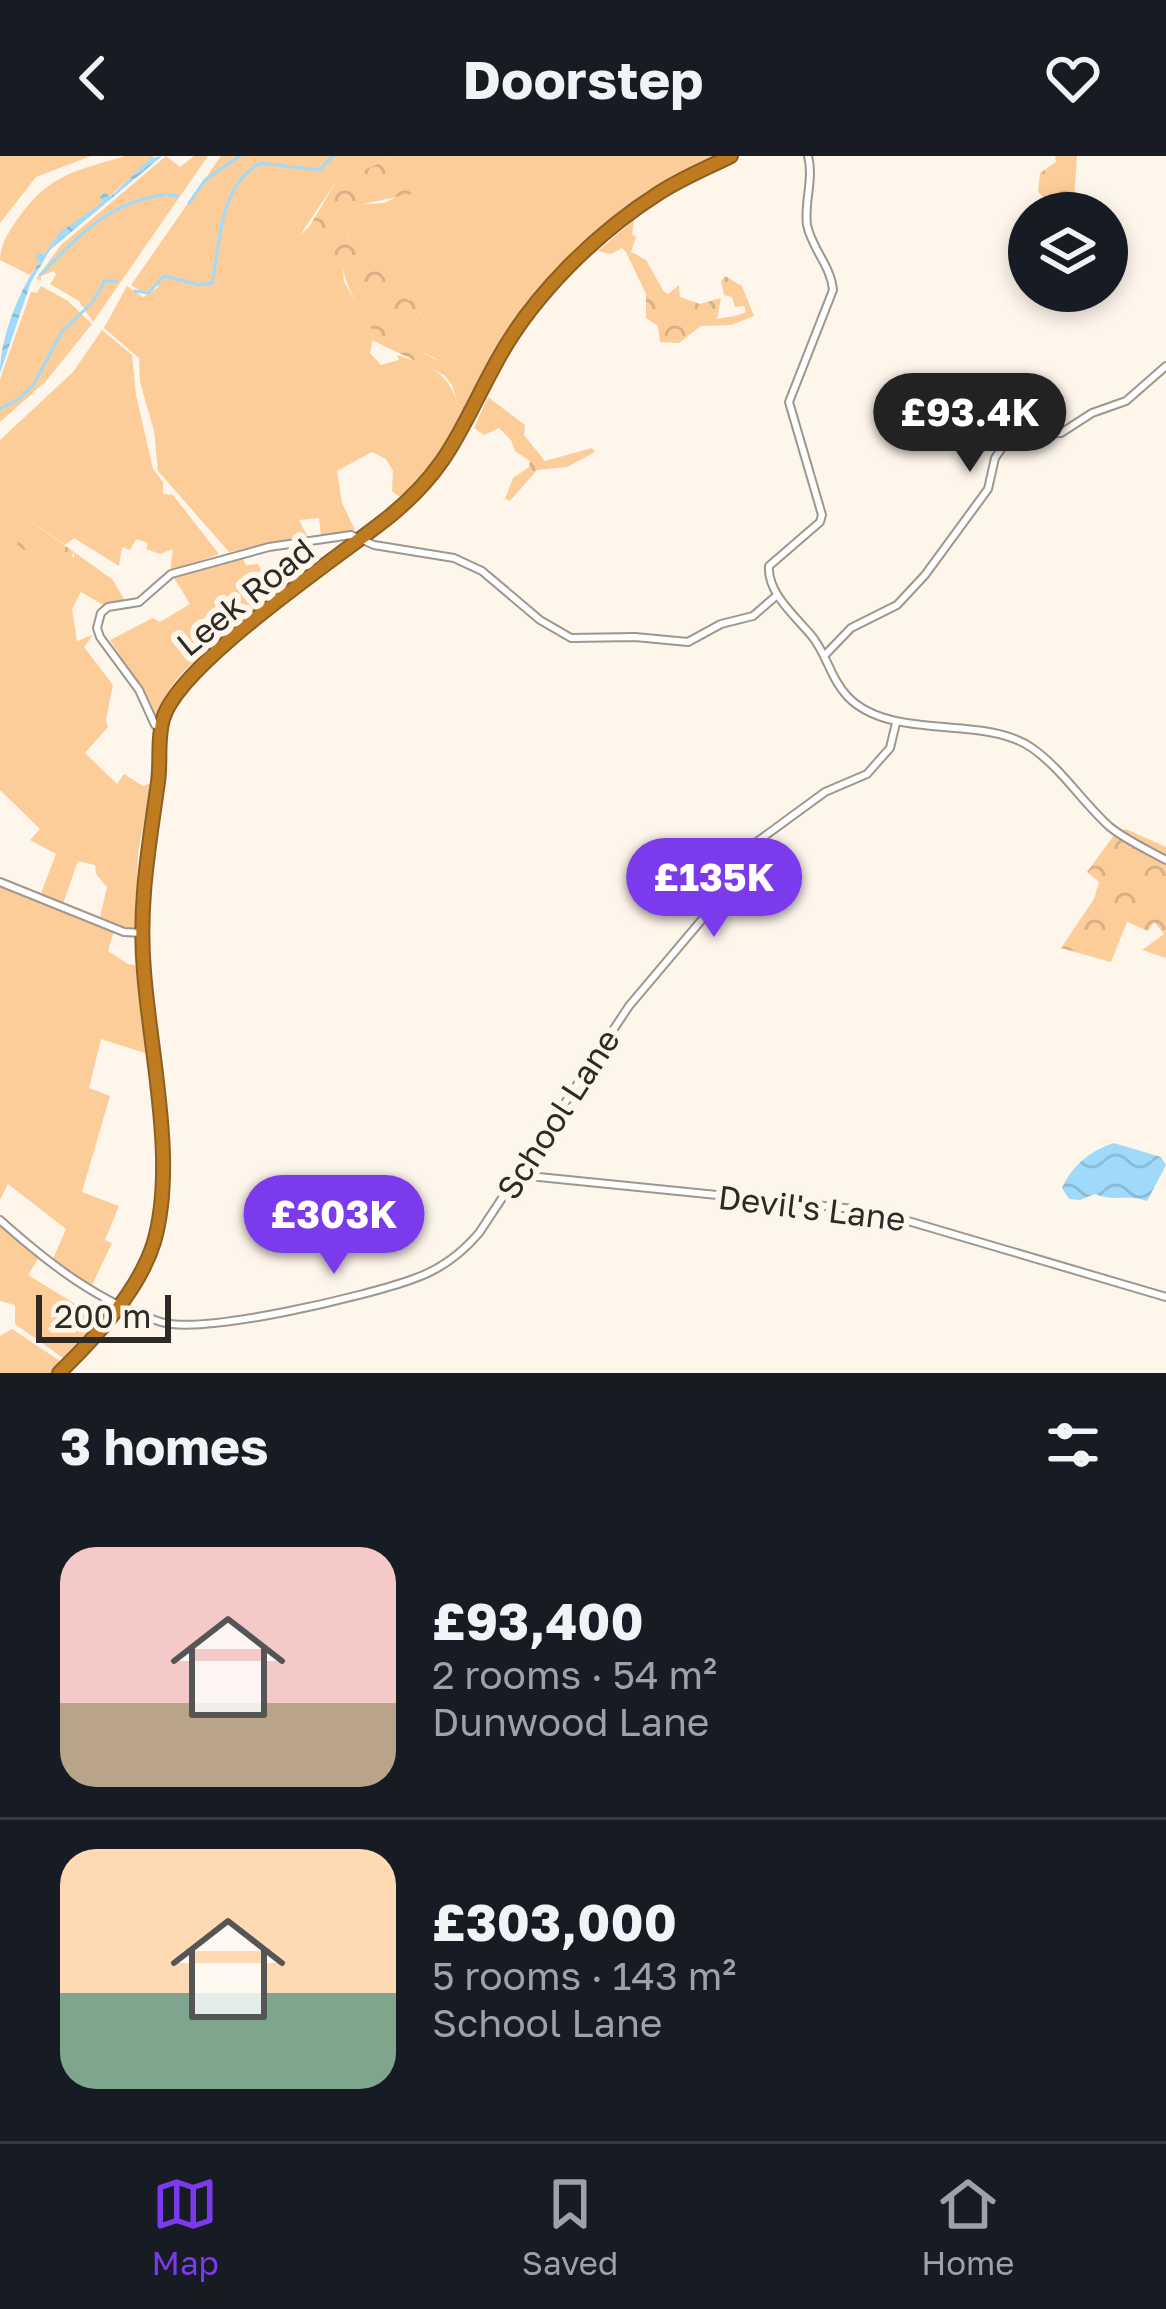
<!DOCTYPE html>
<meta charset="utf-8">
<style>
body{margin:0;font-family:"Golos Text",sans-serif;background:#20242c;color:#f1f3f6;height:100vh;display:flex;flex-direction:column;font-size:45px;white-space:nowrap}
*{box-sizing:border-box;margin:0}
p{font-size:39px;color:#9ea1a6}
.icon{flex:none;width:66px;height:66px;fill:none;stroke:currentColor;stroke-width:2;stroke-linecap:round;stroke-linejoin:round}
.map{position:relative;height:1217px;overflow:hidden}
.panel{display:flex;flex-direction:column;background:#171b24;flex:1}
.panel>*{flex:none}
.controls{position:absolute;left:1008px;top:36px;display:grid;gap:24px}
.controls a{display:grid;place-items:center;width:120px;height:120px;border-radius:50%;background:#171b24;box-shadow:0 6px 18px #0003;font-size:60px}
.scale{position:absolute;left:36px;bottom:30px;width:135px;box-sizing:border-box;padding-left:12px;border:6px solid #2d2a26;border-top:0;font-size:33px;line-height:42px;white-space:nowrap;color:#2d2a26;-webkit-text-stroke:9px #fef5eb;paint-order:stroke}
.price{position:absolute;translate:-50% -102px;padding:0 27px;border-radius:42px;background:#7c3aed;color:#fff;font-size:39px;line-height:78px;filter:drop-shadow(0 3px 6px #0008)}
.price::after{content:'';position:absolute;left:50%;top:72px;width:36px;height:27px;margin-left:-18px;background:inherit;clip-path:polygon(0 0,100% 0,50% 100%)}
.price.on{background:#222;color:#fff}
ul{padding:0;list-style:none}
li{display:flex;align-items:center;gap:36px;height:300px;padding:0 60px}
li+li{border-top:3px solid #363941}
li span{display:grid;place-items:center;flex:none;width:336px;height:240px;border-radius:36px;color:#555}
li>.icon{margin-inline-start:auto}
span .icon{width:144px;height:144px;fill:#fffc;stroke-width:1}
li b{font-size:51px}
h2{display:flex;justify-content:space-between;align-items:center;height:144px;padding:0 60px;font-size:51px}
header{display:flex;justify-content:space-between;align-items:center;height:156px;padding:0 60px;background:#171b24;font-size:54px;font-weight:700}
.tab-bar{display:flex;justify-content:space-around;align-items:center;height:168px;border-top:3px solid #363941;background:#171b24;font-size:33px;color:#9ea1a6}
.tab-bar a{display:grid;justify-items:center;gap:6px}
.tab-bar .on{color:#7c3aed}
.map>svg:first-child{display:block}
.grass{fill:#fccd99}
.forest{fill:url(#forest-crowns)}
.water{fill:url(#water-waves)}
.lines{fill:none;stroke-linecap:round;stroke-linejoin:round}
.stream{stroke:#a0dafa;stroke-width:3}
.minor-casing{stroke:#9f968d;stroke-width:10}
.highway-casing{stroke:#8b5f22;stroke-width:16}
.minor{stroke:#fff;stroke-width:6}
.highway{stroke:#be7b20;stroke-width:12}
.labels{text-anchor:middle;stroke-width:12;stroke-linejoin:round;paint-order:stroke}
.street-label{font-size:33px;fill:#2d2a26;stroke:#fef5eb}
</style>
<header><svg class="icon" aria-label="back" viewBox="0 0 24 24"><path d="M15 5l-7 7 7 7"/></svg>Doorstep<svg class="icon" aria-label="heart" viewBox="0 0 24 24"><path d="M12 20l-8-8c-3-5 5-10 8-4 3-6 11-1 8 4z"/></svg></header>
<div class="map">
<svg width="1166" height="1217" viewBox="0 0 1166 1217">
<defs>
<pattern id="forest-crowns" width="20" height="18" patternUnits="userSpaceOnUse" patternTransform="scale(3)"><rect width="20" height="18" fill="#fccd99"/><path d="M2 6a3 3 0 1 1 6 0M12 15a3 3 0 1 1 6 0" fill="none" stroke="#d8b084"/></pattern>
<pattern id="water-waves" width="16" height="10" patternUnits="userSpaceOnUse" patternTransform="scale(3)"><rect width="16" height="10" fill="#a0dafa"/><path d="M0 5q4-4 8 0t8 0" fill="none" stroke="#8abbd6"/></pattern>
</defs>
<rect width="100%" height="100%" fill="#fef5eb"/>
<!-- grass -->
<path class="grass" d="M 0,0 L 91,0 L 36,21 L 0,67 Z
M 125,0 L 154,0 L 99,50 L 60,77 L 30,119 L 0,104 C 0,88 10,74 19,61 C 51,17 76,15 125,0 Z
M 166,0 L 180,11 L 194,0 L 208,0 L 93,166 L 79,145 L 50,128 L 56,119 L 54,115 L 41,120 L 41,124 L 36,123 L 61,89 Z
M 221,0 L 396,0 L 336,26 L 300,79 L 343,111 L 344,126 L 374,176 L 370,197 L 381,209 L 399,204 L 397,199 C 430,210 448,215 458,249 L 467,254 L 445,297 L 402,343 L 392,335 L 393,315 L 386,303 L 372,296 L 337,315 L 342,347 L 355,374 L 321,380 L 319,362 L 299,364 L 308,382 L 229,396 L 158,315 L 154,275 L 140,226 L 139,202 L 104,172 L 127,130 L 143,141 L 158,131 L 157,128 L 144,137 L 131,129 Z
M 430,0 L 716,0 L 658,29 L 588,87 L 480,224 L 418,194 L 407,183 L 422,153 L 388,132 L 347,80 L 355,54 L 363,48 L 384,47 L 419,30 Z
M 41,130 L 68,145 L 92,168 L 46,225 L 0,266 L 0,223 L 31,136 L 37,137 Z
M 102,174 L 132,199 L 136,239 L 153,313 L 163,326 L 163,338 L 173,339 L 219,398 L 170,416 L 173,393 L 160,398 L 146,393 L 148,387 L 136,383 L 130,394 L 122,391 L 119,410 L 74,382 L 65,389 L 27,363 L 74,402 L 74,396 L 113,424 L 125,445 L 103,449 L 81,436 L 72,453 L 77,485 L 93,479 L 84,491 L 113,529 L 106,564 L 108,571 L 85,597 L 117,628 L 124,618 L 143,630 L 151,627 L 138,697 L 135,775 L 100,761 L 107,731 L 96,718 L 95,709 L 78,705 L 63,748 L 41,737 L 56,698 L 30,684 L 40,673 L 0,634 L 0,284 L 73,216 Z
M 242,400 L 246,409 L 258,408 L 267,424 L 259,434 L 265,450 C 230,479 166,513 158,562 L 154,561 L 151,549 L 110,484 L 153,462 L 160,466 L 190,448 L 173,420 Z
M 0,729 L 114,775 L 108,795 L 128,808 L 138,810 L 148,898 L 101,883 L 89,932 L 110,940 L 82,1036 L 119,1050 L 105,1084 L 112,1087 L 91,1131 L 52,1105 L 66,1073 L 8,1028 L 0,1044 Z
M 0,1069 L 38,1103 L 28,1119 L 85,1154 L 83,1158 L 98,1167 L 66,1204 L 15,1168 L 15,1149 L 0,1145 Z
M 12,1173 L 63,1207 L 53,1217 L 0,1217 L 0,1180 Z"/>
<!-- forest -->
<path class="forest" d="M 396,0 L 430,0 L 419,30 L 411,38 L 363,48 L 355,54 L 347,80 L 388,126 L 389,132 L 400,135 L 409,145 L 422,138 L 422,152 L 408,183 C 429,206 448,209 475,208 L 480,224 L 467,254 L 458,249 L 452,229 L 444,219 L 372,184 L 374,176 C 364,162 344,127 343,111 L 305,89 L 300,79 L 309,71 L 336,26 Z
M 1055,0 L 1077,0 L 1073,57 L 1050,57 L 1046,43 L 1038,36 L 1040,17 L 1056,6 Z
M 634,64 L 632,78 L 636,81 L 631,96 L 646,104 L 664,136 L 668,138 L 679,129 L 680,141 L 700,148 L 721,142 L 717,163 C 726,161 739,160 746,156 L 744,150 L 735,151 L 732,141 L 724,139 L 721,125 L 725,120 L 742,130 L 754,160 L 731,169 L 701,170 L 679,187 L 660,186 L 658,170 L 646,162 L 646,138 L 626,96 L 622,92 L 611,98 L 598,95 Z
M 488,241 L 525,269 L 524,279 L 545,305 L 592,292 L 595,296 L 567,311 L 537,314 L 510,345 L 505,343 L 513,322 L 529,311 L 530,305 L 515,295 L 511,284 L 499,272 L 484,279 L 474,272 Z
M 27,363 L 74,396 L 64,415 L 54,415 L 17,389 Z
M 1126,673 L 1166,691 L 1166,802 L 1142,794 L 1164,778 L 1154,766 L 1148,775 L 1127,766 L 1111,806 L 1061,792 L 1094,743 L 1099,726 L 1087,716 L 1115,678 Z"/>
<!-- water -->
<path class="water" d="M 162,0 L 50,94 L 31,126 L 0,217 C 0,182 19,134 40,105 L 35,101 L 39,96 L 44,99 L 59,77 L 103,46 L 100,41 L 105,36 L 110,41 L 151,2 Z
M 1114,987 L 1161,1001 L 1166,1009 L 1147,1045 C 1129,1038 1113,1046 1095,1038 L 1080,1044 L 1069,1043 L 1062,1032 C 1072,1010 1089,995 1114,987 Z"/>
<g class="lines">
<!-- stream -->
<path class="stream" d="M 169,39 L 178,40
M 189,47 L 205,24 L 240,0
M 40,119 C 77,82 110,44 165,39
M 135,135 L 148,137 L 164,120 L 200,129 L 212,127 C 221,85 218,31 260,7 L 319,14 L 333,0
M 0,253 L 20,242 L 33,229 L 63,174 L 92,147 L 105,125 L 117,125"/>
<defs>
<path id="minor" d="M 808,0 C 814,23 804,46 807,69 C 812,93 831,110 833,134 L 789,246 L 822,359 L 820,366 L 769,410 C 767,436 794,459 811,479 C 827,498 830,522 848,541 C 892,586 984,558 1032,592 C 1062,613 1083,647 1110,671 C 1126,684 1148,694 1166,704
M 825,499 L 851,472 L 897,449 L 925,419 L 988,333 L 995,302 L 1011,279 L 1061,277 L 1092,257 L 1126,245 L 1166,210
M 160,572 L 155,569 L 139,534 L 100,481 L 97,472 L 101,457 L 108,451 L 139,446 L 171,418 L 269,391 L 351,379 L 374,389 L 454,402 L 482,415 L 540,464 L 571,482 L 635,481 L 688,486 L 721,468 L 753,460 L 776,440
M 0,726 L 124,776 L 142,777
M 519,1019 L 874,1055 L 1166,1141
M 0,1064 C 48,1107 99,1147 161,1166 C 204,1179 367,1140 413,1123 C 440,1114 461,1098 479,1077 L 629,850 L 727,734 L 758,685 L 825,636 L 867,618 L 890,592 L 896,567"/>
<path id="highway" d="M 59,1217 C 95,1182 139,1135 154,1086 C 177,1007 150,897 144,815 C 138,750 149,690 158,626 C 161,605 157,583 163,563 C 179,507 338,402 390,360 C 451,310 461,270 497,205 C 532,140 596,77 659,37 C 682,22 707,12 731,0"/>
</defs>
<!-- minor casing -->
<use href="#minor" class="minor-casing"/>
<!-- highway casing -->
<use href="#highway" class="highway-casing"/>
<!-- minor -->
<use href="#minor" class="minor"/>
<!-- highway -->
<use href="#highway" class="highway"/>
</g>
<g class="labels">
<!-- street labels -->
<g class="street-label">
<text transform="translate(245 441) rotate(-39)" y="12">Leek Road</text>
<text transform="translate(558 958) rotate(-57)" y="12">School Lane</text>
<text transform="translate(812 1052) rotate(7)" y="12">Devil's Lane</text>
</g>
</g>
</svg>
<div class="controls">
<a><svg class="icon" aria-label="layers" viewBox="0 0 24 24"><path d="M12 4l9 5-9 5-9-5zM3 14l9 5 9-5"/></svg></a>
</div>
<div class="scale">200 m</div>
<b class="price on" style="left:970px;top:319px">£93.4K</b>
<b class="price" style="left:714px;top:784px">£135K</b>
<b class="price" style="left:334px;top:1121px">£303K</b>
</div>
<section class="panel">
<h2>3 homes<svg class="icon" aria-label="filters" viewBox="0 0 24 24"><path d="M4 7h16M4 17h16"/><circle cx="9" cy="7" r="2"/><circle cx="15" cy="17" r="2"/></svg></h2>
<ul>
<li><span style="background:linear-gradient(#f6c9c9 65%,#b9a48a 0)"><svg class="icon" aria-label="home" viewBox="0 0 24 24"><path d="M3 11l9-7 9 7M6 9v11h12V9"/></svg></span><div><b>£93,400</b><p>2 rooms · 54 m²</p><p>Dunwood Lane</p></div></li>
<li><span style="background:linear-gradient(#ffd9b3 60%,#7fa58c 0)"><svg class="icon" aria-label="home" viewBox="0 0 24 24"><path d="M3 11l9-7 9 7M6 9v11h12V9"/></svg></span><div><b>£303,000</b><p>5 rooms · 143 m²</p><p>School Lane</p></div></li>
</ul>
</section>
<nav class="tab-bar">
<a class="on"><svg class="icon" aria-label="map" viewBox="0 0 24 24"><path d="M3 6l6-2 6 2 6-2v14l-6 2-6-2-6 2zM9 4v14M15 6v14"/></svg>Map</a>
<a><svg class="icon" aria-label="saved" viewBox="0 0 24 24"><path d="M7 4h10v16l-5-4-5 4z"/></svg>Saved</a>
<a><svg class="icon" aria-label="home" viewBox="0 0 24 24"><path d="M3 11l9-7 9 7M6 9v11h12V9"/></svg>Home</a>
</nav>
